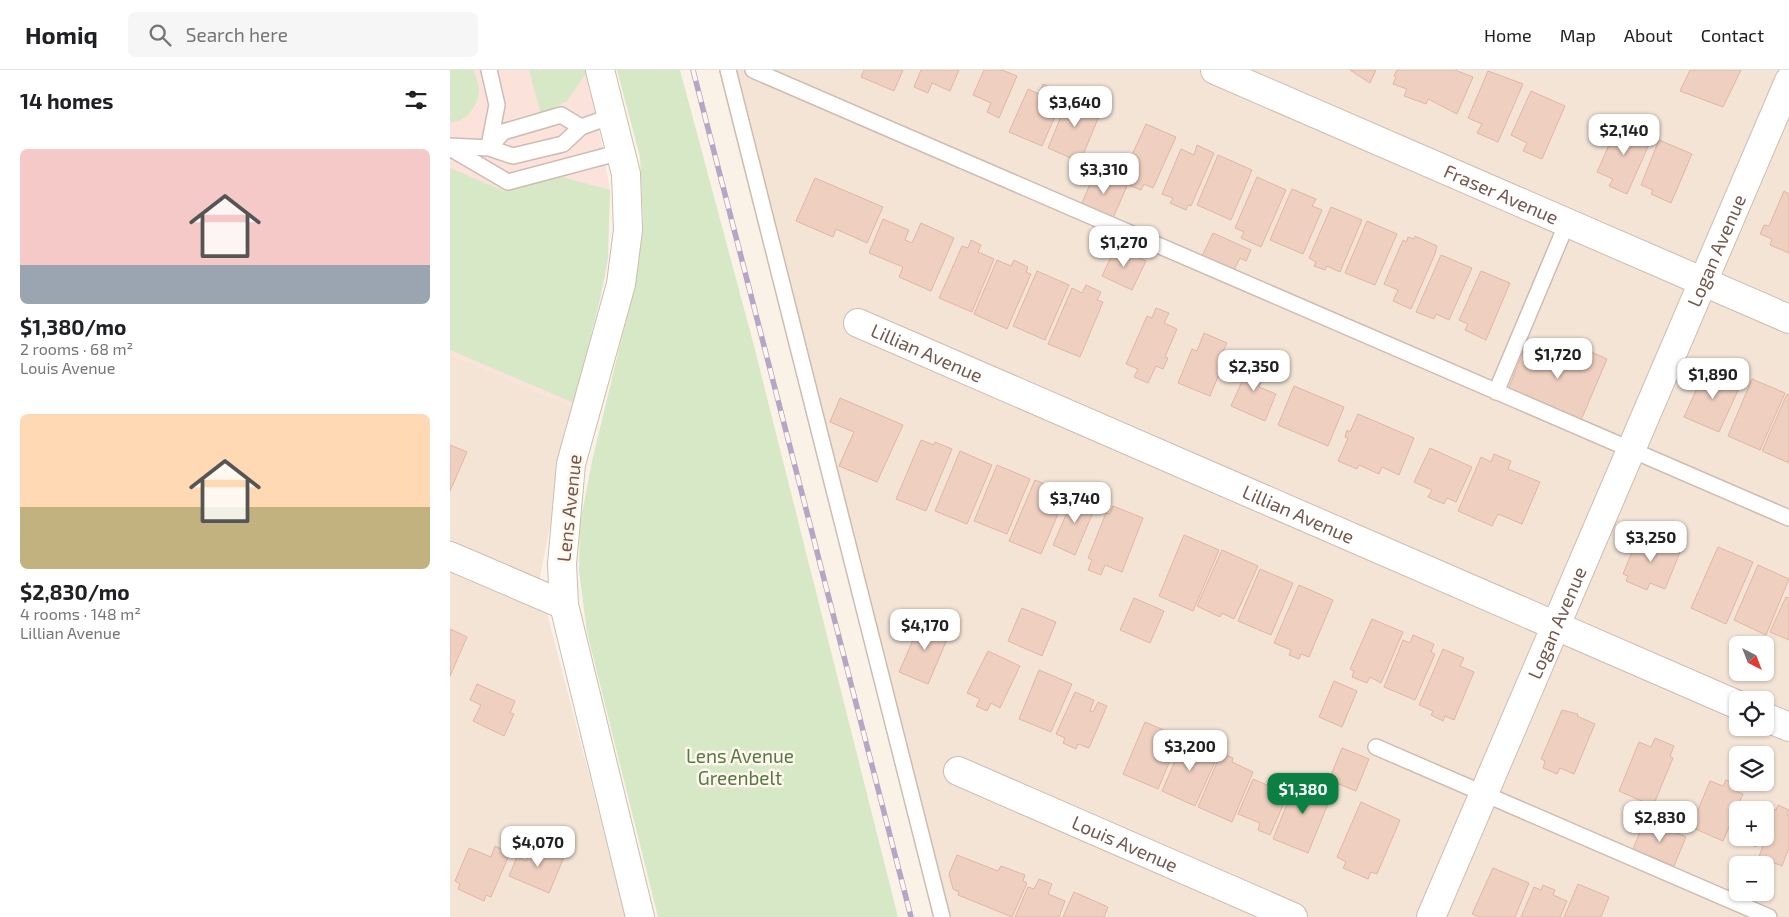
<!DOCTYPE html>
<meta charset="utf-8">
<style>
body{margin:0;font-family:"Exo 2",sans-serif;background:#f6f6f6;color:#202124;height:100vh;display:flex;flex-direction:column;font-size:19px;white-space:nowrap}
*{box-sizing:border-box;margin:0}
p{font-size:16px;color:#757577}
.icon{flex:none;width:28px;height:28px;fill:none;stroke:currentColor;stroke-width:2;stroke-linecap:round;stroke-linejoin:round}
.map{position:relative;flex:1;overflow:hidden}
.panel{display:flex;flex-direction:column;background:#fff;width:450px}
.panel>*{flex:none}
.needle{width:32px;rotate:138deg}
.fabs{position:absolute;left:1279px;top:566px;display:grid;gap:10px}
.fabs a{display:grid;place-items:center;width:45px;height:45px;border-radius:8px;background:#fff;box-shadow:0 1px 4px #0004;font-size:25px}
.price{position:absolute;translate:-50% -42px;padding:0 11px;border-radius:10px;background:#fff;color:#222;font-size:16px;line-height:32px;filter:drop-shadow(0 1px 2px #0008)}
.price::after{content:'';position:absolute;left:50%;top:30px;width:15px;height:11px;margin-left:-8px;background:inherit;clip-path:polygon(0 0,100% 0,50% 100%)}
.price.active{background:#0b8043;color:#fff}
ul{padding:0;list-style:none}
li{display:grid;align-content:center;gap:10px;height:265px;padding:0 20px}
li span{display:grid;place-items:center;height:155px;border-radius:8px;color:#555}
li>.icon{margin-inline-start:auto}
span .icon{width:90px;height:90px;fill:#fffc;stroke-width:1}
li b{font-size:21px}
h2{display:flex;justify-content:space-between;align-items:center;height:60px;padding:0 20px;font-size:21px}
header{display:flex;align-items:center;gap:30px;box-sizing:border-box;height:70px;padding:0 25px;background:#fff;border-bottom:1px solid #e0e0e0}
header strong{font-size:24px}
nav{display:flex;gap:28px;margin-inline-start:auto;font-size:18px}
.search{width:350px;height:45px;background:#f6f6f6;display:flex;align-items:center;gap:12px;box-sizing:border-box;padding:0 18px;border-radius:8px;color:#757577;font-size:19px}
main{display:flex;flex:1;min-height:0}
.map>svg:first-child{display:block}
.residential{fill:#f3e4d6;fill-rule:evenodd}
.commercial{fill:#fbe3db}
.green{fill:#d6e8c6}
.building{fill:#efd0c0;stroke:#e1b6a1}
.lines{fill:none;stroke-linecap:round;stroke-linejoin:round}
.lane-casing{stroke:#cfbcb0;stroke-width:18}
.street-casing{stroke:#cfbcb0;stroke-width:30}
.lane{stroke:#fff;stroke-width:15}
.street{stroke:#fff;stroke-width:28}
.rail-casing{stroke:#b5a6c5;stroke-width:5.5}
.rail{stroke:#fef7ed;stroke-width:4;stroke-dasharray:11;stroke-linecap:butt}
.labels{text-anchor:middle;stroke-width:5;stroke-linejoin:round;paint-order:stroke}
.street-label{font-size:19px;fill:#74584c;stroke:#fef7ed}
.park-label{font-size:19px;fill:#577945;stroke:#fef7ed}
</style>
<header>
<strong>Homiq</strong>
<div class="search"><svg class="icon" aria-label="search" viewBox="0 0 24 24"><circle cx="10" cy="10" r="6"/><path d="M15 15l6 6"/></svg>Search here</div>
<nav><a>Home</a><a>Map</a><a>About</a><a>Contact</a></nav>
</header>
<main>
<section class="panel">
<h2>14 homes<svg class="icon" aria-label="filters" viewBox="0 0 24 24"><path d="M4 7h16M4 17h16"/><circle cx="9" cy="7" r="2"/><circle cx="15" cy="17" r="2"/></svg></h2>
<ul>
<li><span style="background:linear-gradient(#f6c9c9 75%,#9aa5b1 0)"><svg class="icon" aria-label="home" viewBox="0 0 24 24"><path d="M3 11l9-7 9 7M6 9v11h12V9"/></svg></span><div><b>$1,380/mo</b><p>2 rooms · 68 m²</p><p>Louis Avenue</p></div></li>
<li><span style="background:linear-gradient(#ffd9b3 60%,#c2b280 0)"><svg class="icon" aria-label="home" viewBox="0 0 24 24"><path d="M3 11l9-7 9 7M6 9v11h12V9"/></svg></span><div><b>$2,830/mo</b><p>4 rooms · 148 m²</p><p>Lillian Avenue</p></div></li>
</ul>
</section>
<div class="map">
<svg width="1339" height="847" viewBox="0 0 1339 847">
<rect width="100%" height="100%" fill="#fbf2e7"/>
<!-- residential -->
<path class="residential" d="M 269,0 L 1339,0 L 1339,847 L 496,847 ZM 1288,575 L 1315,575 L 1315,602 L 1288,602 ZM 1288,630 L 1315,630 L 1315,658 L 1288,658 ZM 1288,685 L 1315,685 L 1315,712 L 1288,712 ZM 1288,740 L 1315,740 L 1315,768 L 1288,768 ZM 1288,795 L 1315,795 L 1315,822 L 1288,822 Z
M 0,284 L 123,337 L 89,512 L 176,847 L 0,847 Z"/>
<!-- commercial -->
<path class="commercial" d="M 0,0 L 138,0 L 160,120 L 157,198 L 123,337 L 0,284 Z"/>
<!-- green -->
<path class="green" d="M 0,0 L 23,0 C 26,6 28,13 29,19 C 29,35 16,53 0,52 Z
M 79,0 L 138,0 L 138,1 L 117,31 L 91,44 Z
M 167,0 L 230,0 L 303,272 L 448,847 L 208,847 L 137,562 L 129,501 L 130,454 L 142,391 L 187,205 L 193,149 L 190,87 Z
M 0,98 L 54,121 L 112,107 L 160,120 L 158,188 L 151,225 L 124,333 L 0,280 Z"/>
<!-- building -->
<path class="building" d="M 414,0 L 453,0 L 444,21 L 411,7 Z
M 471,0 L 509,0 L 500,21 L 482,13 L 478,23 L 464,17 Z
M 534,0 L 552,0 L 567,6 L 549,48 L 537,42 L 541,33 L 523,25 Z
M 900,0 L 926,0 L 920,13 Z
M 947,0 L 1005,0 L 1023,7 L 1007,44 L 978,29 L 976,34 L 954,26 L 957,19 L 943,14 L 946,7 L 944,6 Z
M 1240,0 L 1291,0 L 1273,37 L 1230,21 Z
M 1038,1 L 1073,14 L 1048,72 L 1027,63 L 1032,54 L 1018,48 Z
M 593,14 L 615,24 L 592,76 L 559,62 L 578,19 L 589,24 Z
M 1081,21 L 1115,36 L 1092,89 L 1073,81 L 1077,73 L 1061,65 Z
M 620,25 L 652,39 L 630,92 L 598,78 Z
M 1172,46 L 1187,52 L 1184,60 L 1189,63 L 1187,67 L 1200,72 L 1177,124 L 1159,116 L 1163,109 L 1147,102 Z
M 696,54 L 726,67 L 703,118 L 694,114 L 691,120 L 676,114 L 678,107 L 673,105 Z
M 1209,70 L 1242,84 L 1221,133 L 1201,124 L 1203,120 L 1191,115 Z
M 747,75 L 764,83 L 741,136 L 738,135 L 736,140 L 720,133 L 723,128 L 712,124 L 731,79 L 744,85 Z
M 768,85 L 802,100 L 781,150 L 747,135 Z
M 645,102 L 677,116 L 663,148 L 632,133 Z
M 807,107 L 836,120 L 811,177 L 791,168 L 794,162 L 785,158 Z
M 365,108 L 433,137 L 417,173 L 386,159 L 383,167 L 346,151 Z
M 842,119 L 866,129 L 862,136 L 872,140 L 853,184 L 820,170 Z
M 1334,121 L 1339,124 L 1339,183 L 1320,175 L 1322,169 L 1310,164 L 1314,155 L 1319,156 Z
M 881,137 L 912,150 L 890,202 L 877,196 L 875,200 L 864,196 L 866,192 L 859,188 Z
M 433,149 L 459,160 L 455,170 L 462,173 L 471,153 L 504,168 L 481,221 L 449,207 L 453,197 L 419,183 Z
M 917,151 L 947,164 L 925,215 L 895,203 Z
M 763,163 L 801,180 L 796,191 L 790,188 L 783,202 L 751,188 Z
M 965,166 L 987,176 L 985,184 L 961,239 L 943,231 L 948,220 L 934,214 L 953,170 L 956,172 L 958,167 L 964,169 Z
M 521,170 L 531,175 L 528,182 L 544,189 L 522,242 L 489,228 L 512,176 L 518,178 Z
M 666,177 L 696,191 L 682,220 L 652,206 Z
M 991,185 L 1022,198 L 999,250 L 986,244 L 984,249 L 966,242 Z
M 547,190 L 561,196 L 564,190 L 578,197 L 576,202 L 581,204 L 557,259 L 524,244 Z
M 587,201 L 619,215 L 595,270 L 563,256 Z
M 1031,201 L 1060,213 L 1036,270 L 1015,260 L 1018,254 L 1009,250 Z
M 636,215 L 651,222 L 647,230 L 653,232 L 630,287 L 598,274 L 622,218 L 632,223 Z
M 706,238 L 719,243 L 714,253 L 727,259 L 715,287 L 718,288 L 713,299 L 706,296 L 698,313 L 684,307 L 688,299 L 676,294 L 697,246 L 702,248 Z
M 754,263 L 777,273 L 769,290 L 774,292 L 760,326 L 728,313 L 742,279 L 747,281 Z
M 1083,273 L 1097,280 L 1093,291 L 1117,300 L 1128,276 L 1157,289 L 1131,350 L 1058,320 L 1073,282 L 1078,284 Z
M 803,287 L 819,293 L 809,317 L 826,324 L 815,351 L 781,336 Z
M 1266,298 L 1279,303 L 1276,309 L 1290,316 L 1269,362 L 1234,347 L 1254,303 L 1262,307 Z
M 1302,309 L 1335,323 L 1310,380 L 1278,366 Z
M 844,316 L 894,337 L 878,376 L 828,355 Z
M 1337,324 L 1339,325 L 1339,393 L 1312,381 Z
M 390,328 L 453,355 L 427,412 L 389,396 L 404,362 L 380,352 Z
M 908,344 L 964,368 L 949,405 L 932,397 L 929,404 L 909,395 L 907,399 L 888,391 L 898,368 L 895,367 L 897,360 L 900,362 Z
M 471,370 L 484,375 L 485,372 L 502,379 L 476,441 L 446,429 Z
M 0,375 L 17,382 L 0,421 Z
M 980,378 L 1022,397 L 1006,432 L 997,428 L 994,434 L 978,427 L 982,420 L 964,412 Z
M 510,381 L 542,395 L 517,454 L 485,441 Z
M 1044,384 L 1061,391 L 1058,399 L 1090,412 L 1072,454 L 1048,444 L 1042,456 L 1008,441 L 1031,387 L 1041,392 Z
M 547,395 L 580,409 L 557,464 L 524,451 Z
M 585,410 L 617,423 L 591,484 L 559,471 Z
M 625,424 L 647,433 L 625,485 L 603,475 Z
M 663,436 L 693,448 L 672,502 L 655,495 L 651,505 L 638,500 L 642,490 L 638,488 L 656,443 L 660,444 Z
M 1190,463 L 1231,480 L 1215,519 L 1200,513 L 1197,520 L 1176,511 L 1178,506 L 1173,504 Z
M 734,465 L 769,480 L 743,541 L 709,526 Z
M 1268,477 L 1303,492 L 1276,554 L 1241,538 Z
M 772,480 L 808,496 L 784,549 L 772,543 L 770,547 L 747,536 Z
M 1308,495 L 1339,509 L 1316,565 L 1284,550 Z
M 810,499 L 843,513 L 821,565 L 788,551 Z
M 849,515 L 883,530 L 859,587 L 851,584 L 849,589 L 839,585 L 841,580 L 824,573 Z
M 1336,527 L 1339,528 L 1339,570 L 1320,562 Z
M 684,528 L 714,541 L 700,573 L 670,560 Z
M 572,538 L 606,552 L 592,586 L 558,571 Z
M 473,547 L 501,560 L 478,614 L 449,602 Z
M 922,549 L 953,562 L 931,613 L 920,607 L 917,613 L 902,607 L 904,601 L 900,599 Z
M 0,559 L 17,567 L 0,606 Z
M 963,565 L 984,574 L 981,582 L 985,584 L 965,630 L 934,617 L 953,570 L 960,573 Z
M 993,579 L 1014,588 L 1010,596 L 1024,602 L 1004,650 L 995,646 L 993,651 L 981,645 L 983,641 L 969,635 Z
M 538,581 L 570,596 L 550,638 L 541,633 L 537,641 L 526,636 L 530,629 L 517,623 Z
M 589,600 L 622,614 L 601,662 L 569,649 Z
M 884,611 L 907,621 L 892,657 L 869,647 Z
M 27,614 L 65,631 L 60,643 L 64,644 L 54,666 L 23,651 L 31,635 L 20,630 Z
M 625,622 L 644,630 L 640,641 L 643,642 L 648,632 L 657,636 L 639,678 L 628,674 L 626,679 L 613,673 L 615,668 L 606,664 Z
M 1112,640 L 1128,644 L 1127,646 L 1145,654 L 1124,704 L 1110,698 L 1107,704 L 1093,698 L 1095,691 L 1091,689 Z
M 695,652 L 730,667 L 708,719 L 673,704 Z
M 735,668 L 769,683 L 745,736 L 712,721 Z
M 1205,668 L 1224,676 L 1220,686 L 1223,688 L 1203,736 L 1169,721 L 1189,672 L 1201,677 Z
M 892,678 L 919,689 L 906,721 L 879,710 Z
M 771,683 L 783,688 L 782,692 L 803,702 L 782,752 L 748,737 Z
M 852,707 L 878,717 L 874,727 L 880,729 L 858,783 L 823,769 L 845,714 L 848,716 Z
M 803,709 L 838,724 L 820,765 L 808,760 L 810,753 L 788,744 Z
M 1276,710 L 1286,714 L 1283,720 L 1293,724 L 1273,771 L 1241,757 L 1260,711 L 1273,716 Z
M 911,732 L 950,750 L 927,804 L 921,802 L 918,809 L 893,798 L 896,792 L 887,787 Z
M 1313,735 L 1326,740 L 1328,735 L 1339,740 L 1337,745 L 1339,746 L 1339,778 L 1332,796 L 1309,787 L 1313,775 L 1308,773 L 1306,777 L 1297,773 L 1300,768 L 1315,768 L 1315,740 L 1311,740 Z
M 1195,750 L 1236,767 L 1224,796 L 1183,779 Z
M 83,774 L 114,787 L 99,823 L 59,806 L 67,787 L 76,791 Z
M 45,776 L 60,783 L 41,827 L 36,825 L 34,831 L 8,819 L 10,814 L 5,811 L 19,778 L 41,787 Z
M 507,785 L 548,801 L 551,796 L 575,805 L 573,811 L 577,813 L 562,847 L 508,825 L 509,822 L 503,819 L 499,804 Z
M 1043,798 L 1079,813 L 1065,847 L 1030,847 L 1022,844 Z
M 589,809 L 602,814 L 598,824 L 615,831 L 609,847 L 565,847 L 578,817 L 584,819 Z
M 1128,814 L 1159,827 L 1151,847 L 1114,847 Z
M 1093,815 L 1105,820 L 1103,825 L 1117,831 L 1110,847 L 1071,847 L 1084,817 L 1091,820 Z
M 624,822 L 658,837 L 654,847 L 613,847 Z"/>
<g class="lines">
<defs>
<path id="lane" d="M 39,0 L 47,35 L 39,76
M 278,0 L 492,847
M 303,0 L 1339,448
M 0,76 L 39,78 L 63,86 L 113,74 L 131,57 L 162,46
M 0,78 L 58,112 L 171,82
M 39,78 L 53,62 L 111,45 L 131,57
M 1046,322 L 1117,153
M 926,677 L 1319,847"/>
<g id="street">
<path d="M 150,0 L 176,104 L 178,160 L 171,214 L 121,394 L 112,494 L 114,535 L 190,847"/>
<path id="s1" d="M 765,0 L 1339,249"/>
<path id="s2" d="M 408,253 L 1288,635"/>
<path d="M 0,486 L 114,535"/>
<path d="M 1315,647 L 1339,657"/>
<path id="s3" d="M 508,701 L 843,847"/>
<path id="s4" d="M 981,847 L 1339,11"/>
</g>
</defs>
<!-- lane casing -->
<use href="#lane" class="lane-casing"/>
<!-- street casing -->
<use href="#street" class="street-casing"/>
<!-- lane -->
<use href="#lane" class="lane"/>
<!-- street -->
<use href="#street" class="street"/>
<defs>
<path id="rail" d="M 243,0 L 461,847"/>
</defs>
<!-- rail casing -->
<use href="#rail" class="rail-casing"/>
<!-- rail -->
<use href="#rail" class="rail"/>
</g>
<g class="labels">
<!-- street labels -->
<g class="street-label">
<text dy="7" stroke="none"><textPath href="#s1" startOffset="312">Fraser Avenue</textPath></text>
<text dy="7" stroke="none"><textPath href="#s4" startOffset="725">Logan Avenue</textPath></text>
<text dy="7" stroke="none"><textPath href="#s2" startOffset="75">Lillian Avenue</textPath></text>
<text transform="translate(119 438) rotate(-84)" y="7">Lens Avenue</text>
<text dy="7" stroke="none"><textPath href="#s2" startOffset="480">Lillian Avenue</textPath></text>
<text dy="7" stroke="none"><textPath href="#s4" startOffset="320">Logan Avenue</textPath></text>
<text dy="7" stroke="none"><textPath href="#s3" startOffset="182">Louis Avenue</textPath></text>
</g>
<!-- park labels -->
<g class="park-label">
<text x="290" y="693">Lens Avenue<tspan x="290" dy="22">Greenbelt</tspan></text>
</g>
</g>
</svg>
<div class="fabs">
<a><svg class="needle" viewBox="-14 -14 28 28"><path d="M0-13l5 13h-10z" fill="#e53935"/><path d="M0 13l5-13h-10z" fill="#757577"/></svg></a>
<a><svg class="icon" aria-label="locate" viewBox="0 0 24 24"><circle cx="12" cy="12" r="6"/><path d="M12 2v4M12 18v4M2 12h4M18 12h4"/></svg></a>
<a><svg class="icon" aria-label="layers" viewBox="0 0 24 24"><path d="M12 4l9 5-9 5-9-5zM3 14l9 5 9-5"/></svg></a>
<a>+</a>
<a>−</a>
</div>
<b class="price" style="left:625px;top:58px">$3,640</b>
<b class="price" style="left:1174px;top:86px">$2,140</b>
<b class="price" style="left:654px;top:125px">$3,310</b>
<b class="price" style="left:674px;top:198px">$1,270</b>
<b class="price" style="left:1108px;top:310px">$1,720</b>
<b class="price" style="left:804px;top:322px">$2,350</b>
<b class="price" style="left:1263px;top:330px">$1,890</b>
<b class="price" style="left:625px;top:454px">$3,740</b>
<b class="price" style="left:1201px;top:493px">$3,250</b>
<b class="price" style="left:475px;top:581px">$4,170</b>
<b class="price" style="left:740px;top:702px">$3,200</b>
<b class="price active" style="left:853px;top:745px">$1,380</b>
<b class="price" style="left:1210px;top:773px">$2,830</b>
<b class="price" style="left:88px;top:798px">$4,070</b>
</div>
</main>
